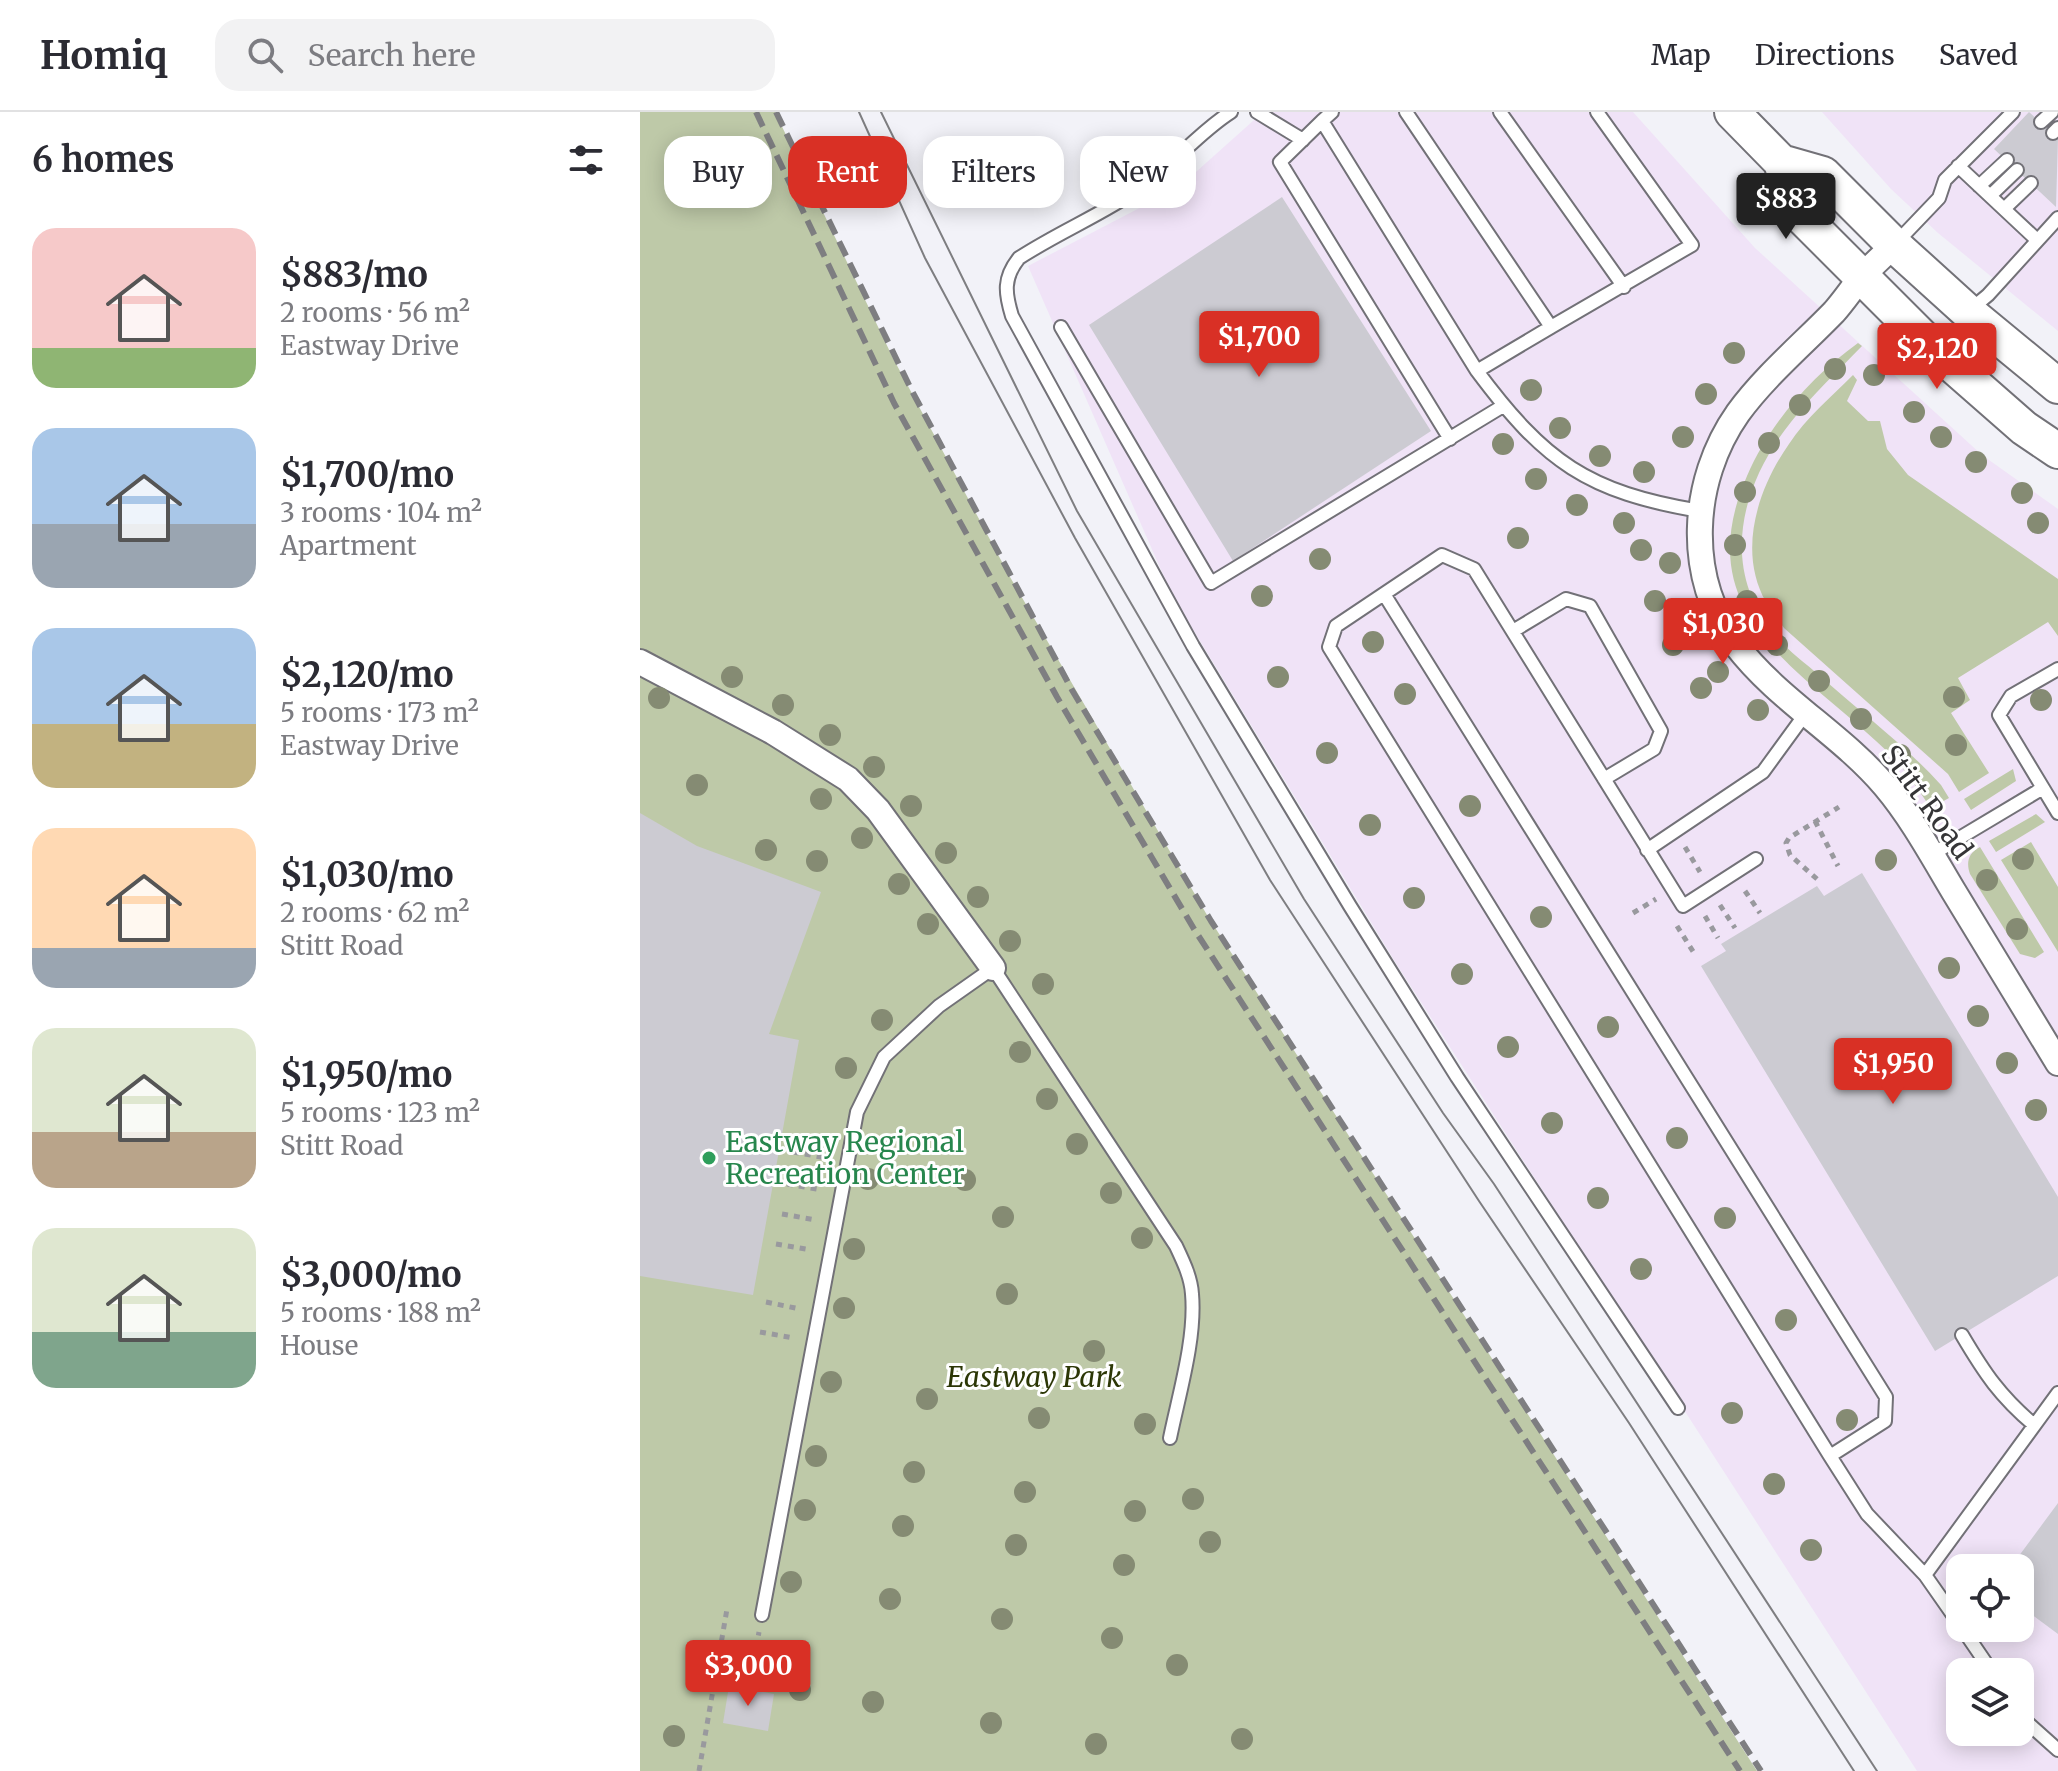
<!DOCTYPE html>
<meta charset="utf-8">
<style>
body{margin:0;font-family:Merriweather,serif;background:#f2f2f3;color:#2b2b33;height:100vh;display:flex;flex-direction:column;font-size:30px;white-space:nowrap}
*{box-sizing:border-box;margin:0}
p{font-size:26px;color:#7c7c81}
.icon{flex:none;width:44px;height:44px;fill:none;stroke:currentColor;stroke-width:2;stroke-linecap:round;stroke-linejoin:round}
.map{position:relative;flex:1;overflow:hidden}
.drawer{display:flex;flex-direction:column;background:#fff;width:640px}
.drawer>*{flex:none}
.top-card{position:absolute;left:24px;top:24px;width:760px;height:72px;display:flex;gap:16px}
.controls{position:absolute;left:1306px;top:1442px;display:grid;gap:16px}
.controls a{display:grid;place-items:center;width:88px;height:88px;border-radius:16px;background:#fff;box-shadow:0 4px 20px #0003;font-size:40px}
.price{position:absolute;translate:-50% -68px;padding:0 18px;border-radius:8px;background:#d93025;color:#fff;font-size:26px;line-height:52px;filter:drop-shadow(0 2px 4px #0008)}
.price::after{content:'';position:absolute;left:50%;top:48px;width:24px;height:18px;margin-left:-12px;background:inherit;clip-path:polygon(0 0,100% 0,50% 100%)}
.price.current{background:#222;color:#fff}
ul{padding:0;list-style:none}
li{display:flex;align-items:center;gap:24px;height:200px;padding:0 32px}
li span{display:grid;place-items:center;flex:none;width:224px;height:160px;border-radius:24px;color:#555}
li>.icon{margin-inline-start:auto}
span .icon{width:96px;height:96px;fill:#fffc;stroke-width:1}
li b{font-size:34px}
h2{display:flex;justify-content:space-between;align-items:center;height:96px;padding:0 32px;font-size:34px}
.pill{padding:0 28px;border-radius:24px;background:#fff;box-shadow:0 4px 20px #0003;font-size:28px;line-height:72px}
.pill.current{background:#d93025;color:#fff}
header{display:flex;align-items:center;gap:48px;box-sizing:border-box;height:112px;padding:0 40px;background:#fff;border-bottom:2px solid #e1e1e2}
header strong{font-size:38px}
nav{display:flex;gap:44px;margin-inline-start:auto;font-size:28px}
.search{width:560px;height:72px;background:#f2f2f3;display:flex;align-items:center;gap:20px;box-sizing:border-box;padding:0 28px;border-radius:24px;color:#7c7c81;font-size:30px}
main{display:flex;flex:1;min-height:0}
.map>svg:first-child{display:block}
.commercial{fill:#f0e3f7;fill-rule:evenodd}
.green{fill:#bec9a8}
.building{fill:#cccbd2}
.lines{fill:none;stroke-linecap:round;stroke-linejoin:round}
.service-casing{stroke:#727177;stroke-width:16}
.minor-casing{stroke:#727177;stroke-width:28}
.secondary-casing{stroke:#727177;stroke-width:38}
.path{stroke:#99999e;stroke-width:5;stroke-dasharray:6 6;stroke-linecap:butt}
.service{stroke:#fff;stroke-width:12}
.minor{stroke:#fff;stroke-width:24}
.secondary{stroke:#fff;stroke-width:34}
.tram{stroke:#7e7e81;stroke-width:2}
.rail{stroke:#7e7e81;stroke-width:6;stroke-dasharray:16 8;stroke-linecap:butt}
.tree{fill:#858b73}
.leisure-dot{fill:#2e9e5b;stroke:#fff;stroke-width:3}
.labels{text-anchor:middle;stroke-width:6;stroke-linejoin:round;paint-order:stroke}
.street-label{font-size:28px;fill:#353537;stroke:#fff}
.leisure-label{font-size:28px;fill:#27864d;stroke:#fff;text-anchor:start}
.park-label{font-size:28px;font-style:italic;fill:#2c3706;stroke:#fff}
</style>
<header>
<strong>Homiq</strong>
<div class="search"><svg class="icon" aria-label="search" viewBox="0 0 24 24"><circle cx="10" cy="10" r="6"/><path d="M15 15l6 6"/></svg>Search here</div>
<nav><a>Map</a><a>Directions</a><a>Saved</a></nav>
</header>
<main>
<section class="drawer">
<h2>6 homes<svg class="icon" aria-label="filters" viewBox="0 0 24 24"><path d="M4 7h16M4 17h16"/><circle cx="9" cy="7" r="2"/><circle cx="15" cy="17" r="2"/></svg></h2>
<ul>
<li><span style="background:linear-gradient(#f6c9c9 75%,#8fb573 0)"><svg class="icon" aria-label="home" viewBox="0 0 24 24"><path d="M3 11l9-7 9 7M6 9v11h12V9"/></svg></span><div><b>$883/mo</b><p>2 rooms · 56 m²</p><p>Eastway Drive</p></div></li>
<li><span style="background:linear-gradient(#a9c7e8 60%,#9aa5b1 0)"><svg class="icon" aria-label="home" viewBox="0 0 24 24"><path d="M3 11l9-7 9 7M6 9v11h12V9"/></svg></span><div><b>$1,700/mo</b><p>3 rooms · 104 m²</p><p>Apartment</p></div></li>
<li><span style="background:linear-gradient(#a9c7e8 60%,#c2b280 0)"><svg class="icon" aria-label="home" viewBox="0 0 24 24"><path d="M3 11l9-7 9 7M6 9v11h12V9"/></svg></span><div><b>$2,120/mo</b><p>5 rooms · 173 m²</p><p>Eastway Drive</p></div></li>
<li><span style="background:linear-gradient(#ffd9b3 75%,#9aa5b1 0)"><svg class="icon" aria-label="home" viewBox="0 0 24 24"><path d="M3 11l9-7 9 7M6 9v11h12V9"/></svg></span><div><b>$1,030/mo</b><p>2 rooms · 62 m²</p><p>Stitt Road</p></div></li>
<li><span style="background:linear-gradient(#dfe7d0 65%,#b9a48a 0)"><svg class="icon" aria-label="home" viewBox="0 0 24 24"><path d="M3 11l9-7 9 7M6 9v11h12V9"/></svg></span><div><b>$1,950/mo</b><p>5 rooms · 123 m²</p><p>Stitt Road</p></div></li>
<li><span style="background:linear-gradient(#dfe7d0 65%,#7fa58c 0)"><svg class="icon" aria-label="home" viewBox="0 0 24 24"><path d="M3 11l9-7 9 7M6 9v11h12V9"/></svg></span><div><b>$3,000/mo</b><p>5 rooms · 188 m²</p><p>House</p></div></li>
</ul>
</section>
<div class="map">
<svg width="1418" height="1659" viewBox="0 0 1418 1659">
<rect width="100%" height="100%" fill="#f2f2f8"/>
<!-- commercial -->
<path class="commercial" d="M 623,0 L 993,0 L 1115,136 L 1342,343 L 1418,397 L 1418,1659 L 1277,1659 L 757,853 L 532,483 L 388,154 L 538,76 ZM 1320,1456 L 1380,1456 L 1380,1516 L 1320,1516 ZM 1320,1560 L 1380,1560 L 1380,1620 L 1320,1620 Z
M 1182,0 L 1418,0 L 1418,219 L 1298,121 L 1251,77 Z"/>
<!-- green -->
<path class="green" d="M 0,0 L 135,0 L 253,246 L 370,465 L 567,803 L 1117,1659 L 0,1659 Z
M 1218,231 L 1222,234 C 1198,259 1172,283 1151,310 C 1101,372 1079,455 1134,522 C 1146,537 1164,550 1179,563 C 1219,599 1265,633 1301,673 L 1309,686 L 1291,696 C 1278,678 1266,658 1251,643 C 1166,559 1045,506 1107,364 C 1130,311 1171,265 1218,231 Z
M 1213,263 L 1217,268 L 1207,289 L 1228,309 L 1240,309 L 1247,337 L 1268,363 L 1418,467 L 1418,524 L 1408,510 L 1318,566 L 1330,588 L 1311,601 L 1349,661 L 1319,680 L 1308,662 L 1144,516 C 1138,507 1131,499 1126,490 C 1097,439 1118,376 1149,332 C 1166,306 1191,285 1213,263 Z
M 1373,657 L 1376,669 L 1331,698 L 1324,687 Z
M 1396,702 L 1405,710 L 1356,740 L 1349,729 Z
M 1391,730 L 1418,775 L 1418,840 L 1361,748 Z
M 1340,735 L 1404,840 L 1395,846 L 1380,842 L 1330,762 C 1326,751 1328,741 1340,735 Z"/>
<!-- building -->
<path class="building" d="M 1389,0 L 1418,26 L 1416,95 L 1354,37 Z
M 642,85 L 791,319 L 593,449 L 449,213 Z
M 0,701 L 57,734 L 181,780 L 129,922 L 159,928 L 113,1183 L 0,1164 Z
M 1222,761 L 1418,1085 L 1418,1164 L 1295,1239 L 1061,854 L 1086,839 L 1081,832 L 1177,774 L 1184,784 Z
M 1418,1391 L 1418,1522 L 1380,1494 L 1380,1456 L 1370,1456 Z
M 89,1574 L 134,1582 L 128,1619 L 83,1611 Z"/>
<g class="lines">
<defs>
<path id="service" d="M 591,0 C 558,21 534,52 502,75 C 463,102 419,120 379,146 C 363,166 365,181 372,204 L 553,534 L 710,794 L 817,965 L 1038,1296
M 617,0 L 663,28
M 692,0 L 682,9 L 837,259 C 905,350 947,380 1060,399
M 766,0 L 911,215 L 1052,133 L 957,0
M 860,0 L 984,175
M 682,9 L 640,50 L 810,327
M 1401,10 L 1412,0
M 1413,21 L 1418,16
M 1318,54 L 1397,128
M 1339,74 L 1367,48
M 1350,84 L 1377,58
M 1364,97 L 1391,71
M 1256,131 L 1299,86 L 1305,68 L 1373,0
M 1330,198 L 1348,183 L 1418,106
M 421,215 L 571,471 L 863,294
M 837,259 L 911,215
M 744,482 L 1246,1285 L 1245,1309 L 1190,1344
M 873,519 L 926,487 L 950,494 L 1021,619 L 1014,637 L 964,667
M 1418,557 L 1371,584 L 1359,603 L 1418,701
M 1007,738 L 1123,660 L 1166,601
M 1291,743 L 1403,676
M 1116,747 L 1043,794 L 834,457 L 802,443 L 696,514 L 689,535 L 1190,1344 L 1227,1402 L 1285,1463
M 1322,1223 C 1345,1262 1360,1284 1394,1313
M 122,1503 L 217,1000 L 244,945 L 299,894 L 353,856 L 536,1134 C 543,1149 551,1165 552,1182 C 556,1226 539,1282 530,1326
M 1320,1513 L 1285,1463 L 1418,1281
M 1322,1516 L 1352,1560
M 1380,1604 L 1418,1638"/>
<path id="minor" d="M 1254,133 C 1243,144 1230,155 1220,167 C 1211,178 1203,190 1194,200 C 1162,233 1125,264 1098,301 C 1050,369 1045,466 1096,533 C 1138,588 1201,622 1245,674 C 1272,706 1293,745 1314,780 C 1349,837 1383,894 1418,951
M 0,550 L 133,620 L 208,667 L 238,698 L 353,856"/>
<path id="secondary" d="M 1092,0 L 1141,50 L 1155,98 L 1295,238 L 1384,316 L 1418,339
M 1141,50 L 1183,62 L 1254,133 L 1328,200 L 1418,274"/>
</defs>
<!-- service casing -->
<use href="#service" class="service-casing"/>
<!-- minor casing -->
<use href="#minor" class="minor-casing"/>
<!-- secondary casing -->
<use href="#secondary" class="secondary-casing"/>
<!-- path -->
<path class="path" d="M 1175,709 L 1198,754
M 1045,735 L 1060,760
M 1177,767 L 1150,743 L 1146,731 L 1149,726 L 1199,695
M 1105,779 L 1120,801
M 1080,793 L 1095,816
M 993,801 L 1016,787
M 1065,804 L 1078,826
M 1037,814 L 1054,841
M 153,1040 L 187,1046
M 147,1072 L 182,1078
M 142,1102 L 176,1108
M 136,1132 L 171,1138
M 126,1190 L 160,1197
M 120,1220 L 154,1226
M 112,1559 L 119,1520
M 59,1659 L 87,1497"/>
<!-- service -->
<use href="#service" class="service"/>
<!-- minor -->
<use href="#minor" class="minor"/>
<!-- secondary -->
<use href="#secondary" class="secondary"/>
<!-- tram -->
<path class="tram" d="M 219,0 L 285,146 L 435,426 L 630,768 L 839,1089 L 989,1311 L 1214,1659
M 241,0 L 437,399 L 664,787 L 803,1001 L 854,1072 L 1237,1659"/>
<!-- rail -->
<path class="rail" d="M 116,0 L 254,291 L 417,585 L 554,817 L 1100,1659
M 136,0 L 272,279 L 432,578 L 571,809 L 1121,1659"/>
</g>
<!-- trees -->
<g class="tree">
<circle cx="1094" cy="241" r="11"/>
<circle cx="1195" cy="257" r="11"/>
<circle cx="1234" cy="263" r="11"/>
<circle cx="891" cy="278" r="11"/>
<circle cx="1066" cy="282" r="11"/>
<circle cx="1160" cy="293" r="11"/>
<circle cx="1274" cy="300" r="11"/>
<circle cx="920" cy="316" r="11"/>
<circle cx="1043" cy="325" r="11"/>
<circle cx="1301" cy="325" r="11"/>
<circle cx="1129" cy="331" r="11"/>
<circle cx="863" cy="332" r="11"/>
<circle cx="960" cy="344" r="11"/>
<circle cx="1336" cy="350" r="11"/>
<circle cx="1004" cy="360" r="11"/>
<circle cx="896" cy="367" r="11"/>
<circle cx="1105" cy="380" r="11"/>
<circle cx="1382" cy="381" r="11"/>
<circle cx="937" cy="393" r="11"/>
<circle cx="984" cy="411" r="11"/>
<circle cx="1398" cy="411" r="11"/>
<circle cx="878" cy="426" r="11"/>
<circle cx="1095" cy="433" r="11"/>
<circle cx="1001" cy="438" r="11"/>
<circle cx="680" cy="447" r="11"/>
<circle cx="1030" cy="451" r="11"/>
<circle cx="622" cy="484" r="11"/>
<circle cx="1015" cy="489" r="11"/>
<circle cx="1107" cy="489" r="11"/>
<circle cx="1048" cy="510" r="11"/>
<circle cx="733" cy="530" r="11"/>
<circle cx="1033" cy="533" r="11"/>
<circle cx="1137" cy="533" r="11"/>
<circle cx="1078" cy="560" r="11"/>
<circle cx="92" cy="565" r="11"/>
<circle cx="638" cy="565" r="11"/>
<circle cx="1179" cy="569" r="11"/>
<circle cx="1061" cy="576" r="11"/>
<circle cx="765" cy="582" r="11"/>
<circle cx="1314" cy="585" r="11"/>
<circle cx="19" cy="586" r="11"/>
<circle cx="1401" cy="588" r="11"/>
<circle cx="143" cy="593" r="11"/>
<circle cx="1118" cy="598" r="11"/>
<circle cx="1221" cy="607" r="11"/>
<circle cx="190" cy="623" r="11"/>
<circle cx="1316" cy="633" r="11"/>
<circle cx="687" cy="641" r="11"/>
<circle cx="1260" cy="643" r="11"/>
<circle cx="234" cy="655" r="11"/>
<circle cx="57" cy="673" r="11"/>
<circle cx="181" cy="687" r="11"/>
<circle cx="271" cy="694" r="11"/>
<circle cx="830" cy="694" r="11"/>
<circle cx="730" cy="713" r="11"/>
<circle cx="222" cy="726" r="11"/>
<circle cx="126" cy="738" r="11"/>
<circle cx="306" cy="741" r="11"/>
<circle cx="1383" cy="747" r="11"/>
<circle cx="1246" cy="748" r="11"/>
<circle cx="177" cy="749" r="11"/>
<circle cx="1347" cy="768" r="11"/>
<circle cx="259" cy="772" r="11"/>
<circle cx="338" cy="785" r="11"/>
<circle cx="774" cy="786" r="11"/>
<circle cx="901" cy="805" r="11"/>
<circle cx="288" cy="812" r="11"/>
<circle cx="1377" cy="817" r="11"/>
<circle cx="370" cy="829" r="11"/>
<circle cx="1309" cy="856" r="11"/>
<circle cx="822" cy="862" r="11"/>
<circle cx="403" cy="872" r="11"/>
<circle cx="1338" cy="904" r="11"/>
<circle cx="242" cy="908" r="11"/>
<circle cx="968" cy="915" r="11"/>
<circle cx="868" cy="935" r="11"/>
<circle cx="380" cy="940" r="11"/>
<circle cx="1367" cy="951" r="11"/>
<circle cx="206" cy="956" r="11"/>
<circle cx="407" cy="987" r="11"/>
<circle cx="1396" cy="998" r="11"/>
<circle cx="912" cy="1011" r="11"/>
<circle cx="1037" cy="1026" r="11"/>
<circle cx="437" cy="1032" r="11"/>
<circle cx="228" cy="1067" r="11"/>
<circle cx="325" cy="1068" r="11"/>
<circle cx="471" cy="1081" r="11"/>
<circle cx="958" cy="1086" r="11"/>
<circle cx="363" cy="1105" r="11"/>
<circle cx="1085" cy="1106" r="11"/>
<circle cx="502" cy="1126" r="11"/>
<circle cx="214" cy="1137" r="11"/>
<circle cx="1001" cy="1157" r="11"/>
<circle cx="367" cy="1182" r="11"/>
<circle cx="204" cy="1196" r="11"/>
<circle cx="1146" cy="1208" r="11"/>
<circle cx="454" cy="1239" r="11"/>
<circle cx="191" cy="1270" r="11"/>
<circle cx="287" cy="1287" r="11"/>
<circle cx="1092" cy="1301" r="11"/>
<circle cx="399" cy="1306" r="11"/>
<circle cx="1207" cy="1308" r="11"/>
<circle cx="505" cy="1312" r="11"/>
<circle cx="176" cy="1344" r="11"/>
<circle cx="274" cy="1360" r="11"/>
<circle cx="1134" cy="1372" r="11"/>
<circle cx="385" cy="1380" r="11"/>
<circle cx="553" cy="1387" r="11"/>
<circle cx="165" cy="1398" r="11"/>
<circle cx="495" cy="1399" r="11"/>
<circle cx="263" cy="1414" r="11"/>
<circle cx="570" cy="1430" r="11"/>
<circle cx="376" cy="1433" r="11"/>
<circle cx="1171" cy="1438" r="11"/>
<circle cx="484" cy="1453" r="11"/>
<circle cx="151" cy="1470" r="11"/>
<circle cx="250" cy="1487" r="11"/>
<circle cx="362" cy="1507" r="11"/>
<circle cx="472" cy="1526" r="11"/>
<circle cx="537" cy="1553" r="11"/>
<circle cx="160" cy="1578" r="11"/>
<circle cx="233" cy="1590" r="11"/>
<circle cx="351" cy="1611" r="11"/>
<circle cx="34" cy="1624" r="11"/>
<circle cx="602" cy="1627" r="11"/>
<circle cx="456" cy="1632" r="11"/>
</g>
<!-- markers -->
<circle class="leisure-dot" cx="69" cy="1046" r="8"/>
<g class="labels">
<!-- street labels -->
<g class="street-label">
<text transform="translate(1287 690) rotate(54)" y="10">Stitt Road</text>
</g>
<!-- leisure labels -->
<g class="leisure-label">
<text x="85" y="1040">Eastway Regional<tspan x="85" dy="32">Recreation Center</tspan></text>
</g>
<!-- park labels -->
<g class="park-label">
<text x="394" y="1275">Eastway Park</text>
</g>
</g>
</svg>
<div class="controls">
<a><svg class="icon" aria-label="locate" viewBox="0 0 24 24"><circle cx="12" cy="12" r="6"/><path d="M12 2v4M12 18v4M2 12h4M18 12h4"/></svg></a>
<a><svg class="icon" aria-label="layers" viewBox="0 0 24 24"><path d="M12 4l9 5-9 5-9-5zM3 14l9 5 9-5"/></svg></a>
</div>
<b class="price current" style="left:1146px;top:129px">$883</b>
<b class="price" style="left:619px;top:267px">$1,700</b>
<b class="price" style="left:1297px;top:279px">$2,120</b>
<b class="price" style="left:1083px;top:554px">$1,030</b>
<b class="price" style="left:1253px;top:994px">$1,950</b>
<b class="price" style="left:108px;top:1596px">$3,000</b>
<div class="top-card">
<a class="pill">Buy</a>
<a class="pill current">Rent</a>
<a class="pill">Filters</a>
<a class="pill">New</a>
</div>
</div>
</main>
